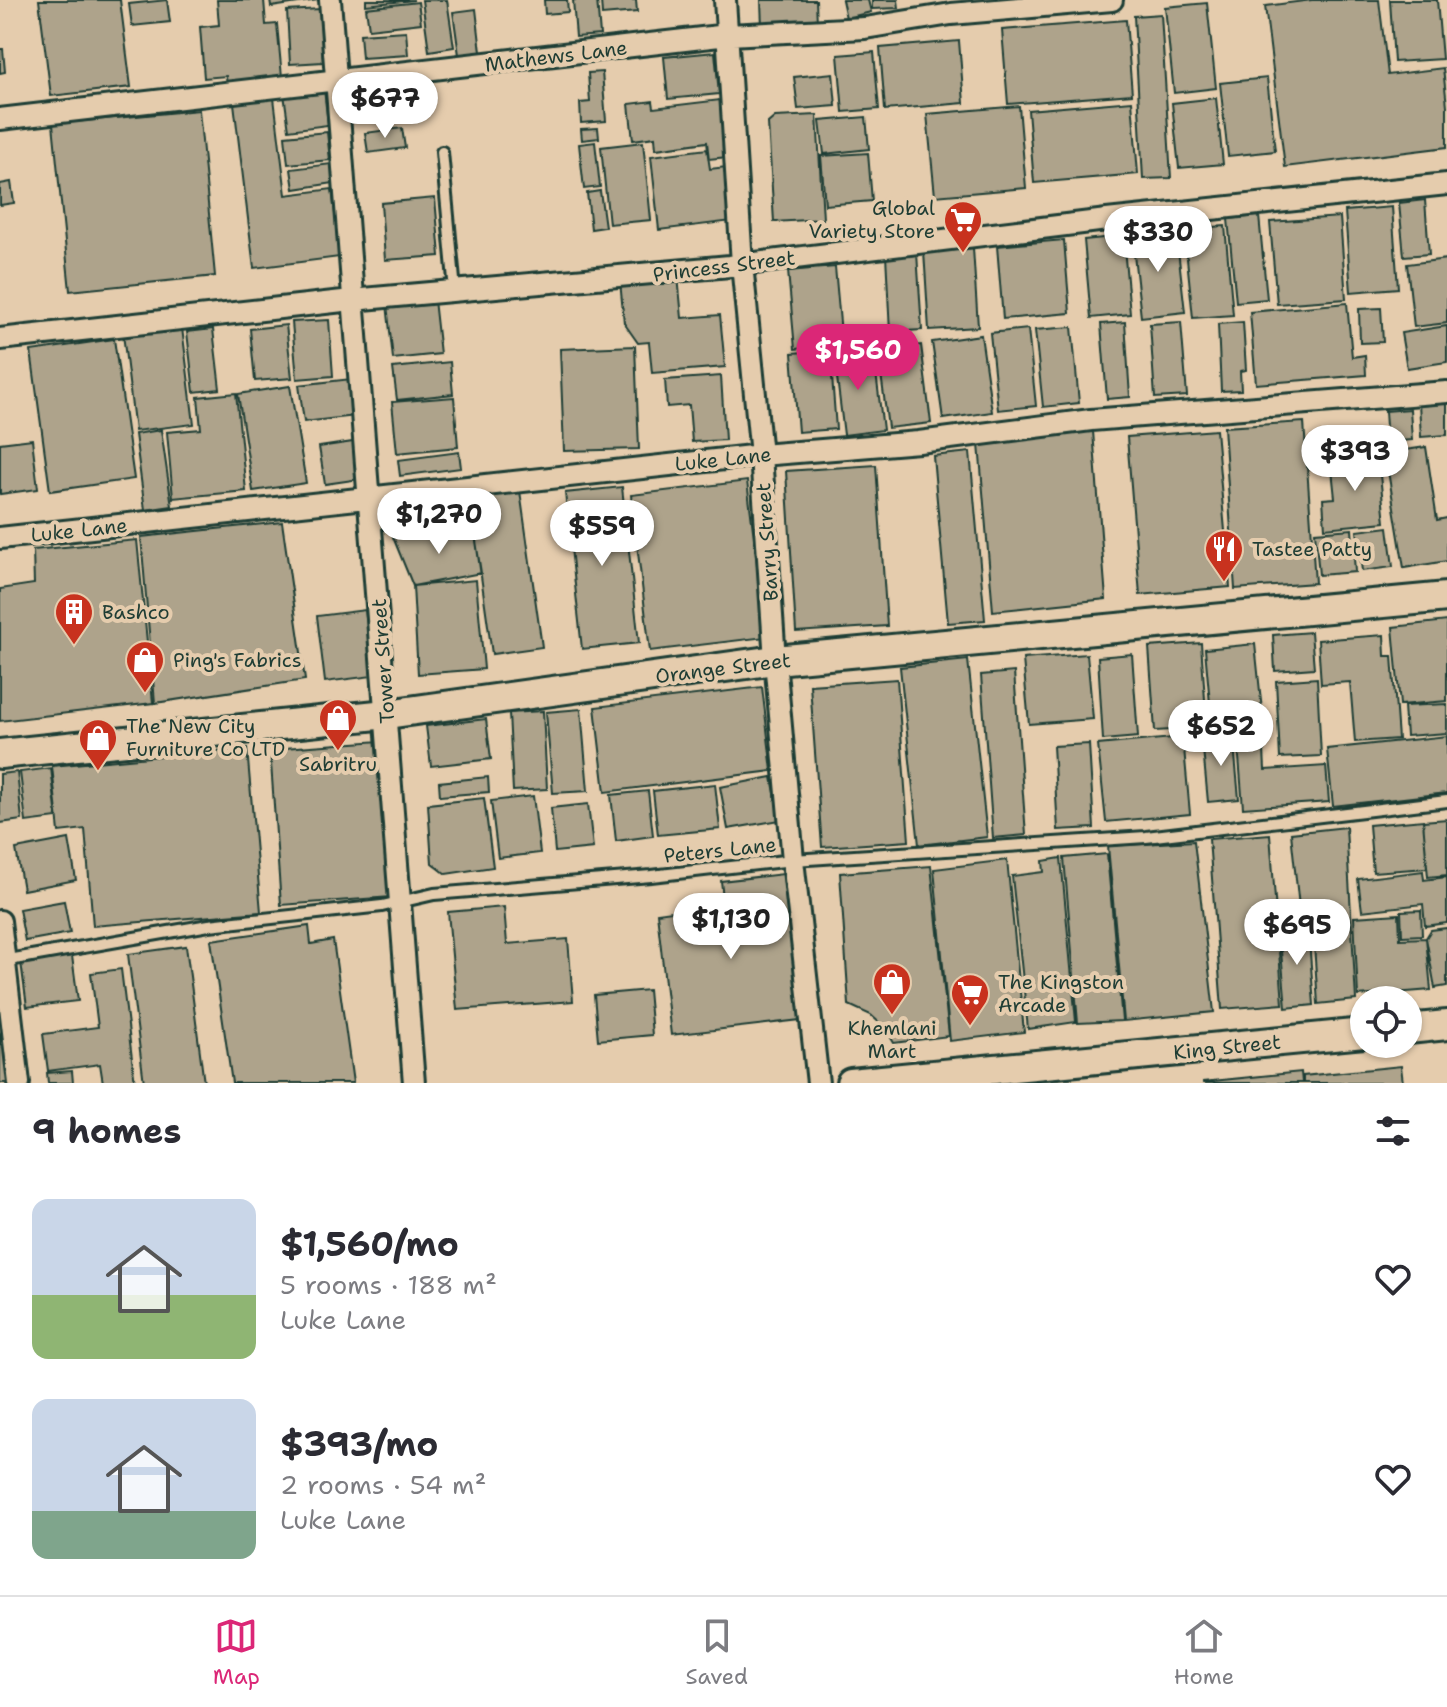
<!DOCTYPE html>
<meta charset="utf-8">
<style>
body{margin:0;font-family:"Shantell Sans",sans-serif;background:#f7f7f7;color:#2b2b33;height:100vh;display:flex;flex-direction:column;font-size:30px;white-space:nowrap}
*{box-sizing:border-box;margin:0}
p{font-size:26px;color:#7c7c81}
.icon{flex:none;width:44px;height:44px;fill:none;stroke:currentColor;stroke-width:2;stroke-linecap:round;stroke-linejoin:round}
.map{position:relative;height:1083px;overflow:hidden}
.details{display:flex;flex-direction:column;background:#fff;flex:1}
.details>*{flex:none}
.fabs{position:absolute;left:1350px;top:986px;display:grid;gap:16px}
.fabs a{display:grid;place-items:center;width:72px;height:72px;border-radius:50%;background:#fff;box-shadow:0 2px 6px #0004;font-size:40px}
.price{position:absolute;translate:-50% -68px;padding:0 18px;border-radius:28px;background:#fff;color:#222;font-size:26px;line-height:52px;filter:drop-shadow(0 2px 4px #0008)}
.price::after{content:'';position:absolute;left:50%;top:48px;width:24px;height:18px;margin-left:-12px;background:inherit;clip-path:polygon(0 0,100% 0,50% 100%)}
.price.current{background:#db2777;color:#fff}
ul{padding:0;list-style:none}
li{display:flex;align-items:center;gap:24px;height:200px;padding:0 32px}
li span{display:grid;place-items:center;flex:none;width:224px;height:160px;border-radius:16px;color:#555}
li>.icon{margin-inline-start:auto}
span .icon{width:96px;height:96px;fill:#fffc;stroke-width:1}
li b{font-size:34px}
h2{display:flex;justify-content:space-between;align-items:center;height:96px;padding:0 32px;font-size:34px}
.dock{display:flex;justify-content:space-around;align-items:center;height:112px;border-top:2px solid #e1e1e2;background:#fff;font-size:22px;color:#7c7c81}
.dock a{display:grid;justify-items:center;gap:4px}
.dock .current{color:#db2777}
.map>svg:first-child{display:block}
.building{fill:#aea38b;stroke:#1f3d34;stroke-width:2}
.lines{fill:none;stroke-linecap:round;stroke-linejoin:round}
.lane-casing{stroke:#1f3d34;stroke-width:16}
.street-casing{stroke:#1f3d34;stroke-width:26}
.secondary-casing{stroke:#1f3d34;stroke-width:34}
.lane{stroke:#e5ccad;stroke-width:10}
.street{stroke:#e5ccad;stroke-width:20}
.secondary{stroke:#e5ccad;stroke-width:28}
.labels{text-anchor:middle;stroke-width:8;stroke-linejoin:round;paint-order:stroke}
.street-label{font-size:20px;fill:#1f3d34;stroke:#e5ccad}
.poi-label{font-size:20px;fill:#1f3d34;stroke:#e5ccad;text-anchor:start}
</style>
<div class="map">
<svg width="1447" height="1083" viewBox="0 0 1447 1083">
<rect width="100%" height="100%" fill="#e5ccad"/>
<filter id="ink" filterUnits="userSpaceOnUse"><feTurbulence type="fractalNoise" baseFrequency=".0125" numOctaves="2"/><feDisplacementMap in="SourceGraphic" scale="16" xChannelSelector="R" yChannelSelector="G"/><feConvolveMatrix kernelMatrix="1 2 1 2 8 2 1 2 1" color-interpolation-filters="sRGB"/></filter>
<g filter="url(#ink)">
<!-- building -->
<path class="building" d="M 39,0 L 120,0 L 131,87 L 51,96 Z
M 167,0 L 170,22 L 132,26 L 129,4 Z
M 217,0 L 264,0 L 266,25 L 277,24 L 282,77 L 249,80 L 250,87 L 227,89 L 226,76 L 204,78 L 200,27 L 219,25 Z
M 270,0 L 318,0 L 271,7 Z
M 366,0 L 414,0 L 366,5 Z
M 422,0 L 447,0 L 454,47 L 429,51 Z
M 544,0 L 567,0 L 568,12 L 545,14 Z
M 573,0 L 597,0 L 600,35 L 576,37 Z
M 601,0 L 636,0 L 637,12 L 602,15 Z
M 761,0 L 816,0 L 817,24 L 762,27 Z
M 842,0 L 868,0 L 871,12 L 846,18 Z
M 872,0 L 898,0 L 899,8 L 872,9 Z
M 1312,0 L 1379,0 L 1388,75 L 1443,68 L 1447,106 L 1447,147 L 1285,167 L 1265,6 Z
M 1390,0 L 1437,0 L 1442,59 L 1394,62 Z
M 418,2 L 421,23 L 369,29 L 366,8 Z
M 1207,3 L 1216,88 L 1174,93 L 1165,7 Z
M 320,9 L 323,62 L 290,64 L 287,11 Z
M 476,9 L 481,52 L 459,55 L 453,12 Z
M 1161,14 L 1171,178 L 1143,179 L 1134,16 Z
M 1126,20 L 1132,94 L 1008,104 L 1002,30 Z
M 406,31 L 408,55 L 362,58 L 360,34 Z
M 959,41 L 964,103 L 885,110 L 880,48 Z
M 0,49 L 3,49 L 5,72 L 0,73 Z
M 715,52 L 719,94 L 668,99 L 664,57 Z
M 874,52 L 879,109 L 843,112 L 838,55 Z
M 602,72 L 606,121 L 581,123 L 580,103 L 590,102 L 588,73 Z
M 833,73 L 836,106 L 798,109 L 794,77 Z
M 1267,78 L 1275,151 L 1228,156 L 1220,83 Z
M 324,89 L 328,125 L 289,130 L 284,94 Z
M 274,98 L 286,195 L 332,189 L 340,257 L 254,268 L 234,103 Z
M 1216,98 L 1223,164 L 1179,168 L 1172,103 Z
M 720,100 L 727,157 L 709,159 L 707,142 L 656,149 L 655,137 L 633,140 L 629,104 L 653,101 L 654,108 Z
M 1132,101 L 1138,174 L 1034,183 L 1028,110 Z
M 1019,106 L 1026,188 L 935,196 L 927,114 Z
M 199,110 L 215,276 L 70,291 L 53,124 Z
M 817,115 L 823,219 L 774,222 L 768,123 L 775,117 Z
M 866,117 L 869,149 L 824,154 L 820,121 Z
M 402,128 L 405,148 L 368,153 L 365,133 Z
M 598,128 L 599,138 L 582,140 L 581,129 Z
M 327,132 L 330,160 L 288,164 L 285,136 Z
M 595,142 L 600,187 L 584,189 L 579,144 Z
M 643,142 L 651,220 L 609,224 L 601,147 Z
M 707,149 L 710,169 L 726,167 L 733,221 L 659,230 L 651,156 Z
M 868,153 L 872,201 L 825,205 L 821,156 Z
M 331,164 L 334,183 L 294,189 L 291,169 Z
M 11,182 L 14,203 L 0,205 L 0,184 Z
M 600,191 L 605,227 L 591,229 L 587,193 Z
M 435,198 L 440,256 L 385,260 L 381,203 Z
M 1425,200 L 1429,254 L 1404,256 L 1399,203 Z
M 1392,207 L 1398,288 L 1351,292 L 1345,211 Z
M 1259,216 L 1267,299 L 1236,302 L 1228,219 Z
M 1340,217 L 1346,299 L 1277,304 L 1270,222 Z
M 1225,226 L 1233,315 L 1193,318 L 1184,229 Z
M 1176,232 L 1185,312 L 1141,317 L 1132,237 Z
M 1123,236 L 1130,314 L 1091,318 L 1084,240 Z
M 1064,240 L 1070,313 L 1003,319 L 997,246 Z
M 973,248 L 978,327 L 929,330 L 924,251 Z
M 917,253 L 922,330 L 890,332 L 886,255 Z
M 1447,259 L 1447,323 L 1414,327 L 1407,264 Z
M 835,267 L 842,345 L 795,349 L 788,271 Z
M 678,276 L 682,318 L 720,315 L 725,367 L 652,373 L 649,342 L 638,343 L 624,323 L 620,281 Z
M 434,300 L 440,354 L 393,359 L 387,304 Z
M 1347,303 L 1352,357 L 1365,355 L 1366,375 L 1256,384 L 1250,312 Z
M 1381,308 L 1383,342 L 1360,343 L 1359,309 Z
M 329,320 L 333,376 L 297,379 L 292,322 Z
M 1125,322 L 1130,397 L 1107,399 L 1101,324 Z
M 1181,322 L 1187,396 L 1155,398 L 1150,324 Z
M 1243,322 L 1246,370 L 1240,371 L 1241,390 L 1221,391 L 1218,324 Z
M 286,325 L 292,378 L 255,381 L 250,329 Z
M 1447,326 L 1447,362 L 1407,368 L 1401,333 Z
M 1072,327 L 1079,403 L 1043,407 L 1035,330 Z
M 182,328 L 194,424 L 135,431 L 123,334 Z
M 213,329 L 220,389 L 194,392 L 187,332 Z
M 1028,329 L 1036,406 L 998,410 L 990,333 Z
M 981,335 L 992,412 L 943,419 L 932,342 Z
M 114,339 L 134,479 L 50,491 L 31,351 Z
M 921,345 L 931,423 L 888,428 L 878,350 Z
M 635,346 L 639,449 L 564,451 L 560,349 Z
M 873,348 L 883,430 L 844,435 L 834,353 Z
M 830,350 L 836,429 L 798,432 L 792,353 Z
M 450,362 L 453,394 L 397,400 L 393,368 Z
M 721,376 L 725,440 L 692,442 L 689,405 L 667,407 L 665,380 Z
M 351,379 L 355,416 L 304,422 L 299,385 Z
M 290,386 L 306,483 L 253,491 L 238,394 Z
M 236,393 L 246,491 L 173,498 L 167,432 L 201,429 L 198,397 Z
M 454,397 L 458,447 L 397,453 L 392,402 Z
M 1447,402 L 1447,435 L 1421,437 L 1419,403 Z
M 1410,409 L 1412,440 L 1387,442 L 1385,411 Z
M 1304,422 L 1315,583 L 1235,589 L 1224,427 Z
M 161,430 L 172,506 L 145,510 L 135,434 Z
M 1216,430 L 1230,587 L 1140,595 L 1127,437 Z
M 1093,431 L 1106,599 L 993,611 L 979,444 Z
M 32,439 L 38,489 L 0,494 L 0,443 Z
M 353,442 L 360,479 L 325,484 L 319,447 Z
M 1426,447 L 1437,520 L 1447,518 L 1447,561 L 1404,568 L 1385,453 Z
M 459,452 L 461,468 L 400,476 L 398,460 Z
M 970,452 L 985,620 L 948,623 L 933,456 Z
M 1378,456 L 1385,522 L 1325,528 L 1323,499 L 1335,498 L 1331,460 Z
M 876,465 L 887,626 L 796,632 L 786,471 Z
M 747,481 L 766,637 L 650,651 L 631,495 Z
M 622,487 L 639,643 L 582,649 L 565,493 Z
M 520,491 L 542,647 L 492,654 L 470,498 Z
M 282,522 L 305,680 L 155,703 L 141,537 Z
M 1388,527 L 1393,567 L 1362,571 L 1357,531 Z
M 474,528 L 481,573 L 413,586 L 393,537 Z
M 1352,529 L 1355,572 L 1319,575 L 1315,532 Z
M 137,540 L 153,703 L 0,721 L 0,589 L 34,584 L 33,550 Z
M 476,580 L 484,669 L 418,674 L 413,586 Z
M 365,610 L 373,676 L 325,682 L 317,616 Z
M 1447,621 L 1447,701 L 1400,705 L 1393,627 Z
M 1311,632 L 1314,668 L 1275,671 L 1273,635 Z
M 1384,635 L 1385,656 L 1392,656 L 1398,739 L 1355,742 L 1350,682 L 1321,684 L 1318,640 Z
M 1201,643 L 1207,728 L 1155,731 L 1149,647 Z
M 1255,644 L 1263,720 L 1212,725 L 1205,649 Z
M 1087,654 L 1093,719 L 1029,724 L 1023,659 Z
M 1132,654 L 1138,737 L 1103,740 L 1098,657 Z
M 968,660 L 987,837 L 919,845 L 900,667 Z
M 1014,672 L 1026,835 L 993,838 L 981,675 Z
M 1317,678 L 1321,756 L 1280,758 L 1276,681 Z
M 897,679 L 909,841 L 822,847 L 810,685 Z
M 762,687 L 772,771 L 605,792 L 595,707 Z
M 1447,704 L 1447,733 L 1406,736 L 1404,706 Z
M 581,709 L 588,791 L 553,793 L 546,712 Z
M 543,711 L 547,789 L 513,791 L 509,713 Z
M 486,719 L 491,759 L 431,766 L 426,726 Z
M 1263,729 L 1265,770 L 1326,766 L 1329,802 L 1243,808 L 1237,731 Z
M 1233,734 L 1239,799 L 1208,802 L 1202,738 Z
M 1447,736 L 1447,793 L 1333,806 L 1327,749 Z
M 1183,737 L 1190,814 L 1106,822 L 1098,745 Z
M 380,741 L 392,897 L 281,905 L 270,749 Z
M 1089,744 L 1094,828 L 1058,830 L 1053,746 Z
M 247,748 L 261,912 L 93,926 L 85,829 L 59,832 L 52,766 Z
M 51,768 L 57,818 L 26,822 L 20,772 Z
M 17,772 L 22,820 L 0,823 L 0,774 Z
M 488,777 L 489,792 L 440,796 L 439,782 Z
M 772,777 L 780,820 L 728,829 L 720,787 Z
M 715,784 L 720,829 L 658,835 L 653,791 Z
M 648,791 L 653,836 L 616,841 L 611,795 Z
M 533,796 L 540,853 L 498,858 L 491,801 Z
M 484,798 L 493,867 L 446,874 L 432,863 L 428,804 Z
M 588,804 L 593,848 L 555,852 L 551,808 Z
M 1447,819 L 1447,875 L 1428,877 L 1423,821 Z
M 1423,820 L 1427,868 L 1373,872 L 1369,825 Z
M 1346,827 L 1356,1000 L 1318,1004 L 1312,914 L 1300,916 L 1291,833 Z
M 1270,834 L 1283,1004 L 1222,1009 L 1209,839 Z
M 69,839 L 76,880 L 23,890 L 16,849 Z
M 1194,841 L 1214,1012 L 1124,1021 L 1108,846 Z
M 1107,854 L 1122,1021 L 1078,1023 L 1064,858 Z
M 1061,858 L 1076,1022 L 1028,1029 L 1012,876 L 1044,872 L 1043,861 Z
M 1007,860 L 1024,1032 L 950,1041 L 934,869 Z
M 931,866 L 949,1036 L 894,1043 L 885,1028 L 871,1015 L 849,1005 L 840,873 Z
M 1423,871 L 1424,880 L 1447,877 L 1447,923 L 1425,926 L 1423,904 L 1362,911 L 1358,879 Z
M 783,874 L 800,1020 L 671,1035 L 657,913 L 686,909 L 688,919 L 725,915 L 721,881 Z
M 64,901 L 70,933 L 25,941 L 19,909 Z
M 504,907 L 507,944 L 568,939 L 573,1001 L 457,1010 L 448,912 Z
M 1421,910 L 1422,935 L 1402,936 L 1401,911 Z
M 1399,914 L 1400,939 L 1426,938 L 1431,990 L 1358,996 L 1354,917 Z
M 309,926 L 311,944 L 333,940 L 353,1083 L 232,1083 L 211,940 Z
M 1308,927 L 1314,1005 L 1286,1008 L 1279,928 Z
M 1447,928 L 1447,986 L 1435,988 L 1426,938 L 1431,930 Z
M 186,946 L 204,1083 L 144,1083 L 128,954 Z
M 72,956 L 78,1001 L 27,1007 L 21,962 Z
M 121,969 L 135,1083 L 103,1083 L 100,1064 L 48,1071 L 43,1034 L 98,1027 L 91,973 Z
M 648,990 L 652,1035 L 598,1040 L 594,995 Z
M 14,1031 L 20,1083 L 0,1083 L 0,1033 Z
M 1401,1066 L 1403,1083 L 1303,1083 L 1303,1076 Z
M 72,1071 L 73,1083 L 48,1083 L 47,1073 Z
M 1301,1072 L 1302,1083 L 1203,1083 L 1203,1082 Z"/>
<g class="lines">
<defs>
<path id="lane" d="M 442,152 L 455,291
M 3,961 L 209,925 L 382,906 L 434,894 L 651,876 L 793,860 L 1146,837 L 1447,801"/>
<path id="street" d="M 330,0 L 414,1083
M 725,0 L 742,264 L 761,455 L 775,660 L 793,860 L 818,1083
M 0,119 L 728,35 L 865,28 L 951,14 L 1112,0
M 0,339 L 352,300 L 730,266 L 1107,220 L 1447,184
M 0,538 L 761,455 L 919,442 L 1091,420 L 1447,392
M 0,921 L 19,1083"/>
<path id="secondary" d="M 0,754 L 387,714 L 775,660 L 1447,597
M 1408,1029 L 1447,1025
M 851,1083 L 1364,1033"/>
</defs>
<!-- lane casing -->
<use href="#lane" class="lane-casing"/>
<!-- street casing -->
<use href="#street" class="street-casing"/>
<!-- secondary casing -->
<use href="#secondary" class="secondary-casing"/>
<!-- lane -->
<use href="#lane" class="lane"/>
<!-- street -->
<use href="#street" class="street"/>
<!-- secondary -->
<use href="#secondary" class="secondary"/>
</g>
</g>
<!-- icons -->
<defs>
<symbol id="supermarket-pin" viewBox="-11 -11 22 30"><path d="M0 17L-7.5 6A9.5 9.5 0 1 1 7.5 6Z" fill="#c8321e" stroke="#e5ccad"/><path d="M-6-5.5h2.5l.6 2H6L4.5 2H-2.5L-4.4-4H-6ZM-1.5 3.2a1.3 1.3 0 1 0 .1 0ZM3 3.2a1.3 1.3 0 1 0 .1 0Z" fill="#fff"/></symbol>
<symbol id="restaurant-pin" viewBox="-11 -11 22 30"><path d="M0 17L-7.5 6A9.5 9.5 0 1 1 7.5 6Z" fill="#c8321e" stroke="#e5ccad"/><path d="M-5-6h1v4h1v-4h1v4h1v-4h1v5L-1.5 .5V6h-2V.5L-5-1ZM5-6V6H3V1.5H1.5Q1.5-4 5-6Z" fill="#fff"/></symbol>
<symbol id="building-pin" viewBox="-11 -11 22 30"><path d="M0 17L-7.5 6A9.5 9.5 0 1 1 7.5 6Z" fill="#c8321e" stroke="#e5ccad"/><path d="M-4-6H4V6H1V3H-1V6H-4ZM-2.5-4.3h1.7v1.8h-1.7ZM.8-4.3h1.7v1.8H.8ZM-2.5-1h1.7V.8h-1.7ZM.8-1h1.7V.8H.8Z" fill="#fff"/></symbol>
<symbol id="shop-pin" viewBox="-11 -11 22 30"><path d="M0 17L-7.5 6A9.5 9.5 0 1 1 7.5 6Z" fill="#c8321e" stroke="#e5ccad"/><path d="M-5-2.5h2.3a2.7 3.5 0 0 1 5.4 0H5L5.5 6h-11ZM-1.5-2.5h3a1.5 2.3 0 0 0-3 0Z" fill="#fff"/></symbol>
</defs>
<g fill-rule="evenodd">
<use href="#supermarket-pin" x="941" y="198" width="44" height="60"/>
<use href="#restaurant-pin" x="1202" y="527" width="44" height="60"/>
<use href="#building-pin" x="52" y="590" width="44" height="60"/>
<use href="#shop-pin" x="123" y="638" width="44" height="60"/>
<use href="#shop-pin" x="316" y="696" width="44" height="60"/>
<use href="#shop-pin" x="76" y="716" width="44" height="60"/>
<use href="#shop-pin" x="870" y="960" width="44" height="60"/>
<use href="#supermarket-pin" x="948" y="971" width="44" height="60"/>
</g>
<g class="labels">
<!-- street labels -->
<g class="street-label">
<text transform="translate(556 56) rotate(-7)" y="7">Mathews Lane</text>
<text transform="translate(724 266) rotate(-7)" y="7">Princess Street</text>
<text transform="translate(723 459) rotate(-6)" y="7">Luke Lane</text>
<text transform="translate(79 530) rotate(-6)" y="7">Luke Lane</text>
<text transform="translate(767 542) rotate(-94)" y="7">Barry Street</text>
<text transform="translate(383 661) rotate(-94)" y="7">Tower Street</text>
<text transform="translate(723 668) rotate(-7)" y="7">Orange Street</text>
<text transform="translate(720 850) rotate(-6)" y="7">Peters Lane</text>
<text transform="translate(1227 1047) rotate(-6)" y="7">King Street</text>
</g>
<!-- poi labels -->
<g class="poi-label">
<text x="935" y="215" text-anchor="end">Global<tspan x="935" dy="23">Variety Store</tspan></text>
<text x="1252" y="556">Tastee Patty</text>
<text x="102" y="619">Bashco</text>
<text x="173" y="667">Ping's Fabrics</text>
<text x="126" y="733">The New City<tspan x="126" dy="23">Furniture Co LTD</tspan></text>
<text x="338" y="771" text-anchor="middle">Sabritru</text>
<text x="998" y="989">The Kingston<tspan x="998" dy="23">Arcade</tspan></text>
<text x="892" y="1035" text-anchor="middle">Khemlani<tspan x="892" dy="23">Mart</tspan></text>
</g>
</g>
</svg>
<div class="fabs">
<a><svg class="icon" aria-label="locate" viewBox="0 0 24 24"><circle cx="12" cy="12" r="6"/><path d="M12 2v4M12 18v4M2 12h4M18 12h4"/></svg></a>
</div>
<b class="price" style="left:385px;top:140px">$677</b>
<b class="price" style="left:1158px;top:274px">$330</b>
<b class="price current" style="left:858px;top:392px">$1,560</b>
<b class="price" style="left:1355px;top:493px">$393</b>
<b class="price" style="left:439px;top:556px">$1,270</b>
<b class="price" style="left:602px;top:568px">$559</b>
<b class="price" style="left:1221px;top:768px">$652</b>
<b class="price" style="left:731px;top:961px">$1,130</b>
<b class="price" style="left:1297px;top:967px">$695</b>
</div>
<section class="details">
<h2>9 homes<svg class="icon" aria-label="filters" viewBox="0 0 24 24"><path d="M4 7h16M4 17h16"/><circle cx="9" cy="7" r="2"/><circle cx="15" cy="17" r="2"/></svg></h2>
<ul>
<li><span style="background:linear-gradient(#c9d6e8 60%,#8fb573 0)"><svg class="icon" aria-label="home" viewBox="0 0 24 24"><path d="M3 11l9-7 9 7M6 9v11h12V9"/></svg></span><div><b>$1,560/mo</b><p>5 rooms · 188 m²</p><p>Luke Lane</p></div><svg class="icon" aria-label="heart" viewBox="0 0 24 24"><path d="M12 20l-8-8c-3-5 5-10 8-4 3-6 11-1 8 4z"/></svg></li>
<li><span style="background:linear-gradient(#c9d6e8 70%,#7fa58c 0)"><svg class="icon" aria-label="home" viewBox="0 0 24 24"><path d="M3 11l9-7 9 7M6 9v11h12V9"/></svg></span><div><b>$393/mo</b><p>2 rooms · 54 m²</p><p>Luke Lane</p></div><svg class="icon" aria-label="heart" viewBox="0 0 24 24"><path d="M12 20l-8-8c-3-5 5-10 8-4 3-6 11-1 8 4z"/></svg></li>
</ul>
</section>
<nav class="dock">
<a class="current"><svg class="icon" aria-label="map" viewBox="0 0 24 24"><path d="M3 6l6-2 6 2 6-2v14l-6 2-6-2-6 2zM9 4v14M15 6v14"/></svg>Map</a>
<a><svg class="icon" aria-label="saved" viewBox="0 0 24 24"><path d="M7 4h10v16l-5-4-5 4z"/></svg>Saved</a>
<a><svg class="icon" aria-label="home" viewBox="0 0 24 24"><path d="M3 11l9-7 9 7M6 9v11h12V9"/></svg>Home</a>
</nav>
